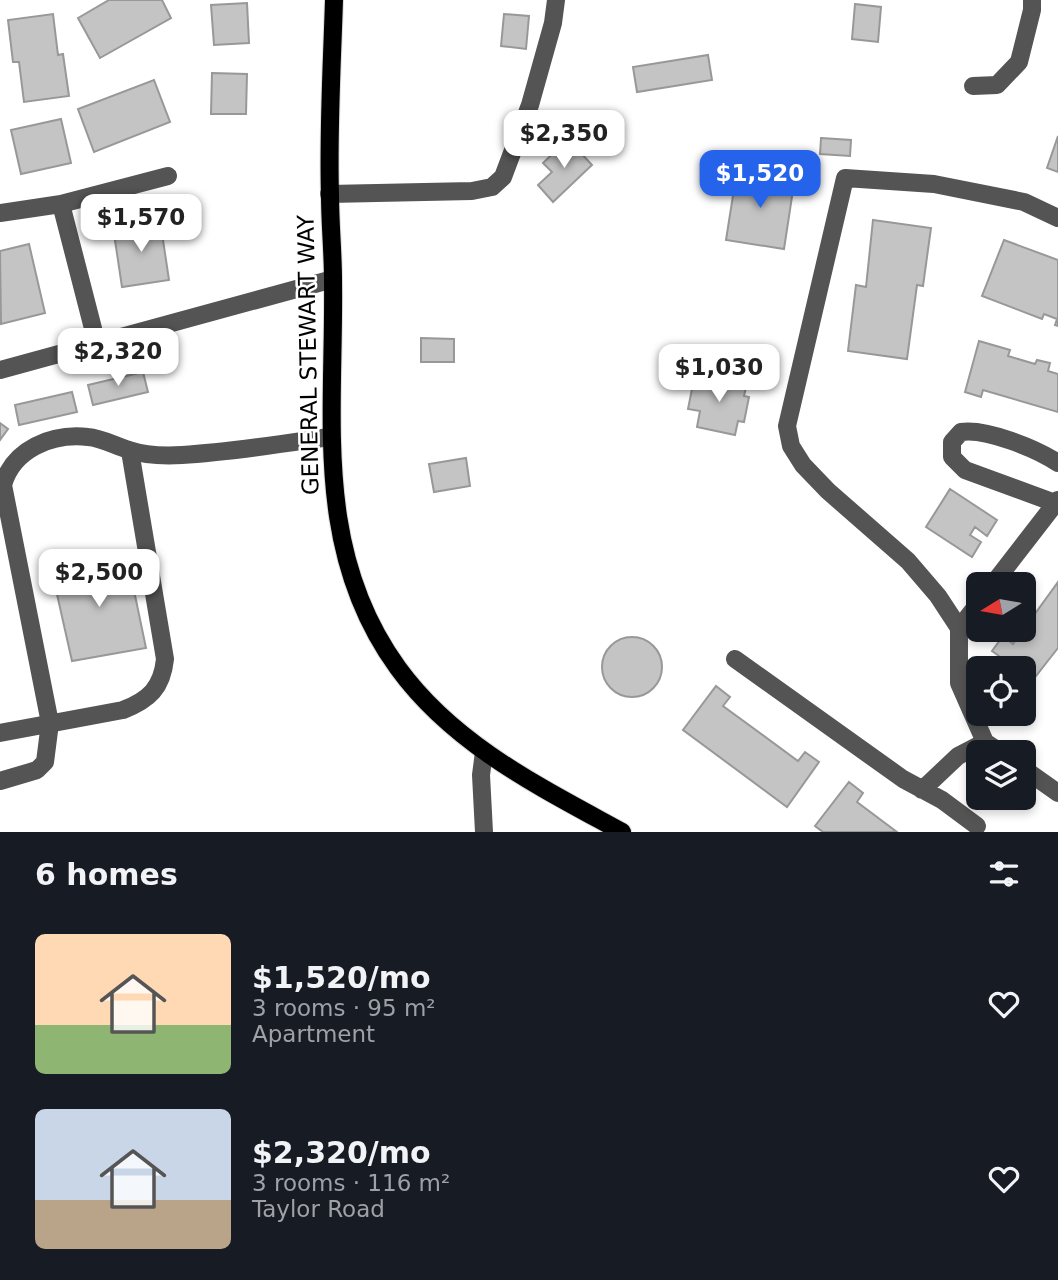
<!DOCTYPE html>
<meta charset="utf-8">
<style>
body{margin:0;font-family:"DejaVu Sans",sans-serif;background:#20242c;color:#f1f3f6;height:100vh;display:flex;flex-direction:column;font-size:26px;white-space:nowrap}
*{box-sizing:border-box;margin:0}
p{font-size:23px;color:#9ea1a6}
.icon{flex:none;width:38px;height:38px;fill:none;stroke:currentColor;stroke-width:2;stroke-linecap:round;stroke-linejoin:round}
.map{position:relative;height:832px;overflow:hidden}
.drawer{display:flex;flex-direction:column;background:#171b24;flex:1}
.drawer>*{flex:none}
.needle{width:46px;rotate:259deg}
.buttons{position:absolute;left:966px;top:572px;display:grid;gap:14px}
.buttons a{display:grid;place-items:center;width:70px;height:70px;border-radius:10px;background:#171b24;box-shadow:0 4px 10px #0003;font-size:35px}
.price{position:absolute;translate:-50% -60px;padding:0 16px;border-radius:14px;background:#fff;color:#222;font-size:23px;line-height:46px;filter:drop-shadow(0 2px 4px #0008)}
.price::after{content:'';position:absolute;left:50%;top:42px;width:21px;height:16px;margin-left:-10px;background:inherit;clip-path:polygon(0 0,100% 0,50% 100%)}
.price.current{background:#2563eb;color:#fff}
ul{padding:0;list-style:none}
li{display:flex;align-items:center;gap:21px;height:175px;padding:0 35px}
li span{display:grid;place-items:center;flex:none;width:196px;height:140px;border-radius:10px;color:#555}
li>.icon{margin-inline-start:auto}
span .icon{width:84px;height:84px;fill:#fffc;stroke-width:1}
li b{font-size:30px}
h2{display:flex;justify-content:space-between;align-items:center;height:84px;padding:0 35px;font-size:30px}
.map>svg:first-child{display:block}
.building{fill:#c4c4c4;stroke:#989898;stroke-width:2}
.lines{fill:none;stroke-linecap:round;stroke-linejoin:round}
.major-casing{stroke:#dbdbdb;stroke-width:20}
.minor{stroke:#545454;stroke-width:18}
.major{stroke:#000;stroke-width:18}
.labels{text-anchor:middle;stroke-width:5;stroke-linejoin:round;paint-order:stroke}
.street-label{font-size:23px;fill:#000;stroke:#fff}
</style>
<div class="map">
<svg width="1058" height="832" viewBox="0 0 1058 832">
<rect width="100%" height="100%" fill="#fff"/>
<!-- building -->
<path class="building" d="M 109,0 L 162,0 L 171,18 L 100,58 L 78,18 Z
M 247,3 L 249,43 L 214,45 L 211,5 Z
M 855,4 L 881,7 L 878,42 L 852,39 Z
M 53,14 L 58,55 L 63,54 L 69,96 L 24,102 L 19,62 L 13,62 L 8,20 Z
M 504,14 L 529,16 L 526,49 L 501,46 Z
M 708,55 L 712,80 L 637,92 L 633,67 Z
M 212,73 L 247,74 L 246,114 L 211,114 Z
M 154,80 L 170,122 L 94,152 L 78,109 Z
M 61,119 L 71,163 L 21,174 L 11,130 Z
M 1058,136 L 1058,172 L 1047,168 Z
M 821,138 L 851,140 L 850,156 L 820,154 Z
M 568,139 L 592,165 L 553,202 L 538,185 L 552,172 L 543,163 Z
M 737,170 L 792,179 L 791,189 L 793,190 L 784,249 L 726,240 Z
M 160,220 L 169,280 L 122,287 L 113,227 Z
M 873,220 L 931,228 L 923,286 L 917,285 L 907,359 L 848,351 L 856,285 L 866,287 Z
M 1004,240 L 1058,260 L 1058,326 L 1055,325 L 1057,319 L 1044,314 L 1042,319 L 982,296 Z
M 29,244 L 45,313 L 1,324 L 0,251 Z
M 421,338 L 454,339 L 454,362 L 421,362 Z
M 979,341 L 1010,350 L 1008,356 L 1035,364 L 1037,360 L 1050,363 L 1048,371 L 1058,374 L 1058,412 L 983,390 L 981,397 L 965,392 Z
M 143,372 L 148,392 L 93,405 L 88,385 Z
M 709,375 L 747,383 L 744,396 L 749,397 L 744,422 L 738,421 L 735,435 L 697,427 L 700,411 L 688,409 L 694,379 L 707,382 Z
M 72,392 L 77,412 L 19,425 L 15,405 Z
M 0,423 L 8,429 L 0,440 Z
M 466,458 L 470,486 L 434,492 L 429,464 Z
M 950,489 L 997,520 L 987,536 L 975,527 L 970,535 L 981,542 L 972,557 L 926,527 Z
M 127,557 L 146,648 L 72,661 L 52,572 Z
M 1058,582 L 1058,648 L 1032,681 L 1024,674 L 1024,668 L 1016,668 L 992,651 L 1003,636 L 1013,644 Z
M602 667a30 30 0 1 1 60 0a30 30 0 1 1-60 0Z
M 716,686 L 730,697 L 723,706 L 798,761 L 805,752 L 819,762 L 787,807 L 683,730 Z
M 849,782 L 863,793 L 857,802 L 897,832 L 823,832 L 815,826 Z"/>
<g class="lines">
<defs>
<path id="major" d="M 334,0 C 332,65 328,130 330,195 C 330,224 333,252 333,280 C 335,416 312,550 398,668 C 454,745 540,787 622,832"/>
</defs>
<!-- major casing -->
<use href="#major" class="major-casing"/>
<!-- minor -->
<path class="minor" d="M 973,86 L 997,85 L 1019,62 L 1032,10 L 1032,0
M 329,194 L 472,191 L 492,187 L 503,177 L 530,105 L 553,23 L 556,0
M 61,204 L 97,344
M 0,213 L 61,204 L 168,176
M 0,370 L 333,279
M 1055,503 L 965,470 L 952,457 L 952,442 L 961,432 C 986,428 1037,449 1058,463
M 993,584 L 1058,500
M 978,604 L 959,628 L 959,683 L 985,742 L 1000,752
M 959,628 L 938,596 L 908,561 L 828,491 L 803,465 L 791,446 L 787,426 L 845,178 L 934,184 L 1024,202 L 1058,218
M 735,659 L 903,779 L 942,800 L 977,826
M 0,733 L 123,710 C 149,700 162,688 165,659 L 130,451
M 484,752 L 481,775 L 484,832
M 1024,769 L 1058,793
M 0,781 L 37,770 L 45,762 L 50,723 L 3,485 C 13,449 52,433 88,437 C 102,438 115,446 129,450 C 144,455 165,456 182,455 C 231,452 281,444 330,437
M 922,790 L 958,756 L 985,742"/>
<!-- major -->
<use href="#major" class="major"/>
</g>
<g class="labels">
<!-- street labels -->
<g class="street-label">
<text transform="translate(308 355) rotate(-91)" y="8">GENERAL STEWART WAY</text>
</g>
</g>
</svg>
<div class="buttons">
<a><svg class="needle" viewBox="-14 -14 28 28"><path d="M0-13l5 13h-10z" fill="#e53935"/><path d="M0 13l5-13h-10z" fill="#9ea1a6"/></svg></a>
<a><svg class="icon" aria-label="locate" viewBox="0 0 24 24"><circle cx="12" cy="12" r="6"/><path d="M12 2v4M12 18v4M2 12h4M18 12h4"/></svg></a>
<a><svg class="icon" aria-label="layers" viewBox="0 0 24 24"><path d="M12 4l9 5-9 5-9-5zM3 14l9 5 9-5"/></svg></a>
</div>
<b class="price" style="left:564px;top:170px">$2,350</b>
<b class="price current" style="left:760px;top:210px">$1,520</b>
<b class="price" style="left:141px;top:254px">$1,570</b>
<b class="price" style="left:118px;top:388px">$2,320</b>
<b class="price" style="left:719px;top:404px">$1,030</b>
<b class="price" style="left:99px;top:609px">$2,500</b>
</div>
<section class="drawer">
<h2>6 homes<svg class="icon" aria-label="filters" viewBox="0 0 24 24"><path d="M4 7h16M4 17h16"/><circle cx="9" cy="7" r="2"/><circle cx="15" cy="17" r="2"/></svg></h2>
<ul>
<li><span style="background:linear-gradient(#ffd9b3 65%,#8fb573 0)"><svg class="icon" aria-label="home" viewBox="0 0 24 24"><path d="M3 11l9-7 9 7M6 9v11h12V9"/></svg></span><div><b>$1,520/mo</b><p>3 rooms · 95 m²</p><p>Apartment</p></div><svg class="icon" aria-label="heart" viewBox="0 0 24 24"><path d="M12 20l-8-8c-3-5 5-10 8-4 3-6 11-1 8 4z"/></svg></li>
<li><span style="background:linear-gradient(#c9d6e8 65%,#b9a48a 0)"><svg class="icon" aria-label="home" viewBox="0 0 24 24"><path d="M3 11l9-7 9 7M6 9v11h12V9"/></svg></span><div><b>$2,320/mo</b><p>3 rooms · 116 m²</p><p>Taylor Road</p></div><svg class="icon" aria-label="heart" viewBox="0 0 24 24"><path d="M12 20l-8-8c-3-5 5-10 8-4 3-6 11-1 8 4z"/></svg></li>
</ul>
</section>
